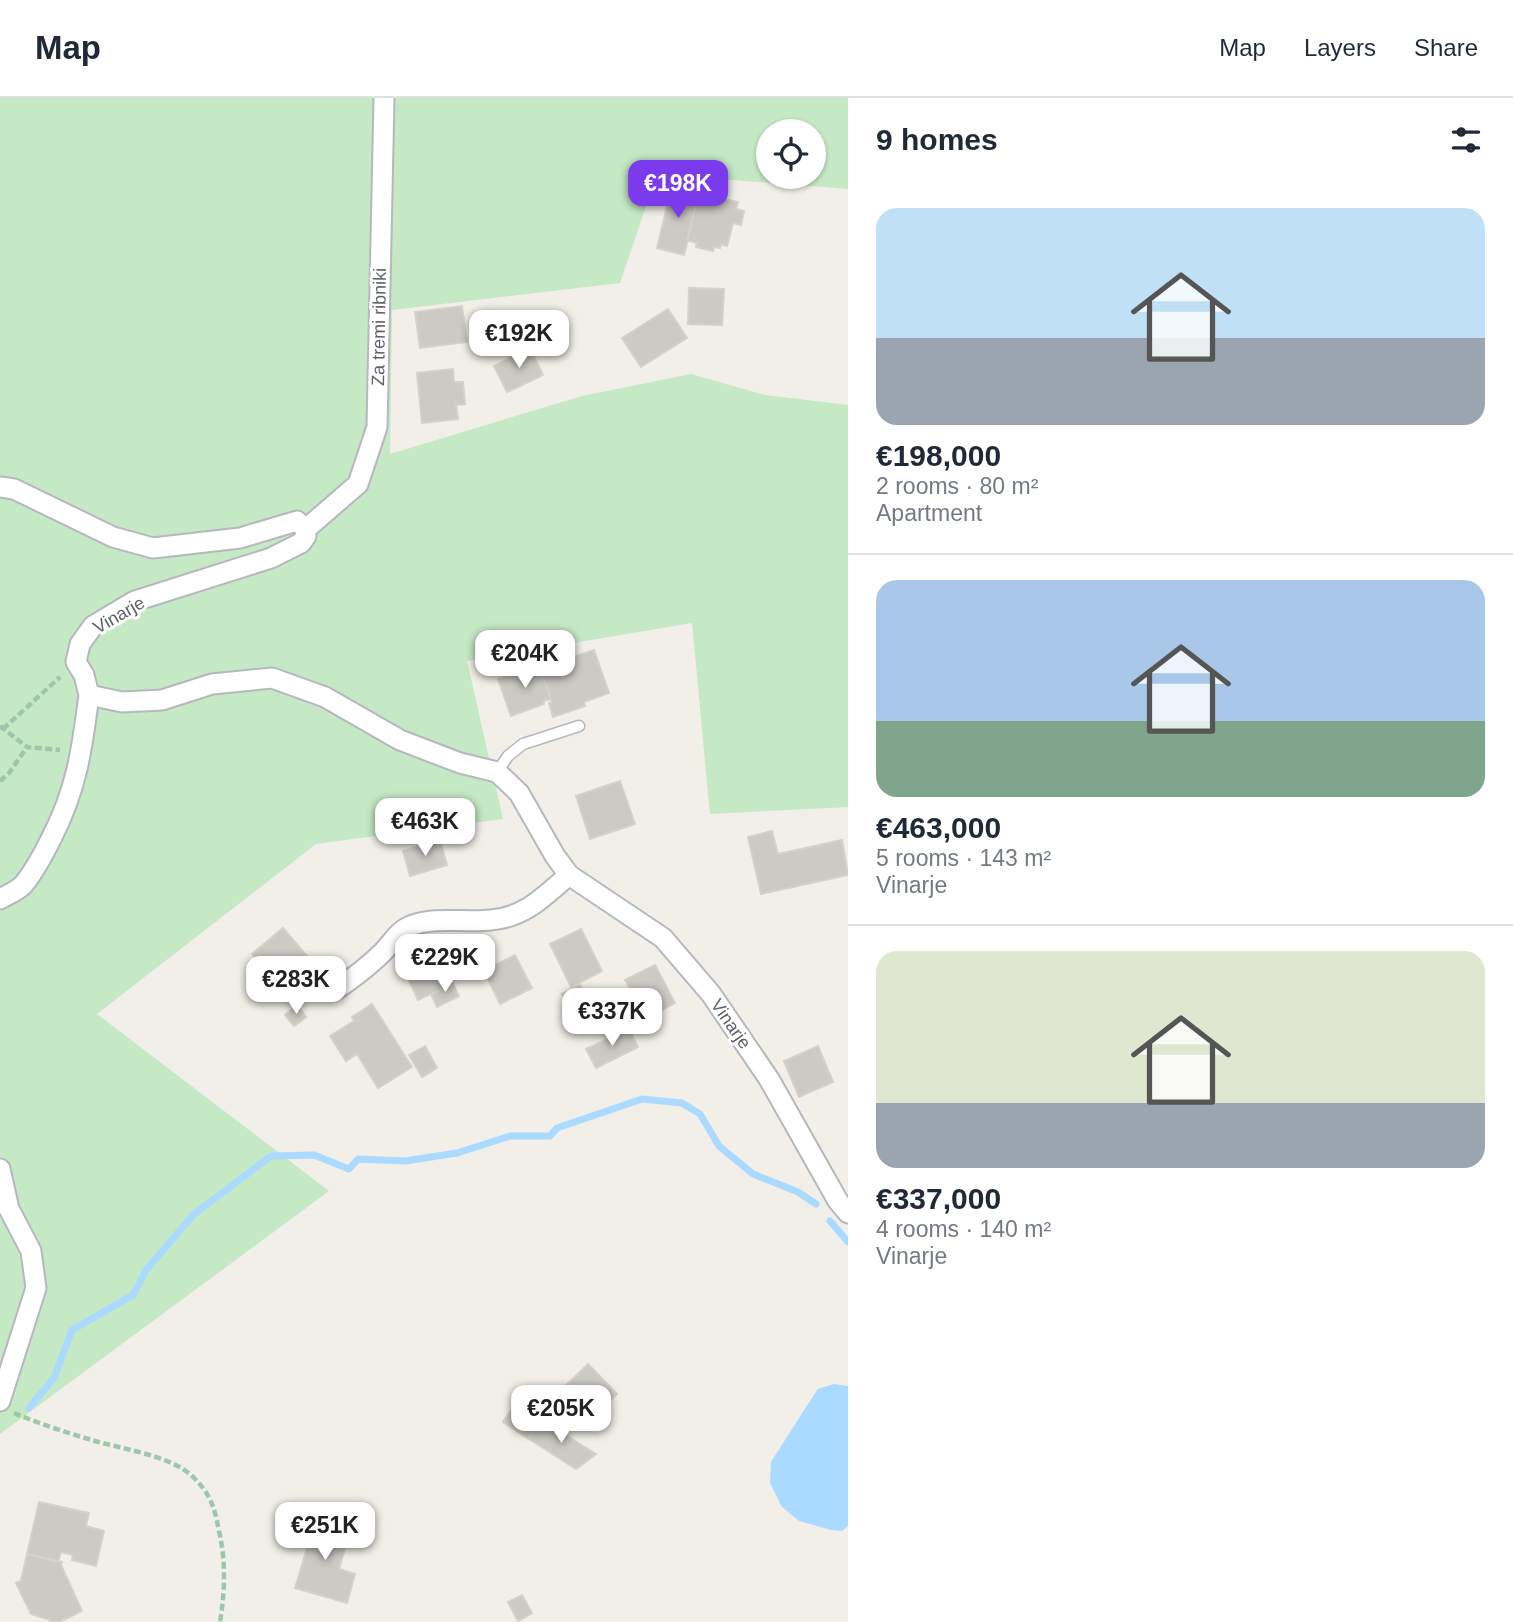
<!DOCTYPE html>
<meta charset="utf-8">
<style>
body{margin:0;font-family:Helvetica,sans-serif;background:#f2f2f3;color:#1f2937;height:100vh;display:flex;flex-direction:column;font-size:26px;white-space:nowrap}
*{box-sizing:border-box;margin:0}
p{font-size:23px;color:#747a83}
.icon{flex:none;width:38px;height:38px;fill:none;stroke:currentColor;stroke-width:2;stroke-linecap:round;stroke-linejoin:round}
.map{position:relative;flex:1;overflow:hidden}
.drawer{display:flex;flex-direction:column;background:#fff;width:665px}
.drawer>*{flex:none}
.tools{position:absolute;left:756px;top:21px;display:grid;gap:14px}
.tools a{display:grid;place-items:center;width:70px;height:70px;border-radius:50%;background:#fff;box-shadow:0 2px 5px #0004;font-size:35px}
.price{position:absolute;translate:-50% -60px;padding:0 16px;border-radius:14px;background:#fff;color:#222;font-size:23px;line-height:46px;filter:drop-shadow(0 2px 4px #0008)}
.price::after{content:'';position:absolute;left:50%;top:42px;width:21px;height:16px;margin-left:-10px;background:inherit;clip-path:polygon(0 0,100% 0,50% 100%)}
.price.on{background:#7c3aed;color:#fff}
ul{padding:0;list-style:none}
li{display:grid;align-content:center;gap:14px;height:371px;padding:0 28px}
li+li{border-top:2px solid #e0e1e3}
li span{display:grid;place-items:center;height:217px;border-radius:21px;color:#555}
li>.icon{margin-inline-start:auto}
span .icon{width:126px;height:126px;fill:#fffc;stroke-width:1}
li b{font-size:30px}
h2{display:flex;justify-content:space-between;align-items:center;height:84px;padding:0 28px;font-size:30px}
header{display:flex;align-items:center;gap:42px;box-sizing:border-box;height:98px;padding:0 35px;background:#fff;border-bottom:2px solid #e0e1e3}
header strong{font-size:33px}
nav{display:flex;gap:38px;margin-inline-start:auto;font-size:24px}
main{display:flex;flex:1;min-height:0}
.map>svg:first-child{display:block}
.green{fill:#c5e8c5;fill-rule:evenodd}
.water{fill:#aadaff}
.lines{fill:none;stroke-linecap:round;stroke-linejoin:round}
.stream{stroke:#aadaff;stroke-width:7}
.building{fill:#cccac5;stroke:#d6d1c6;stroke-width:2}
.lane-casing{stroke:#b5b8bc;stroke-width:13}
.street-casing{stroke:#b5b8bc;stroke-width:23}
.path{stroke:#9cc7a9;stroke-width:4.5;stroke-dasharray:7 3.5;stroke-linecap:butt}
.lane{stroke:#fff;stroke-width:10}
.street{stroke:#fff;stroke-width:19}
.labels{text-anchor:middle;stroke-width:6;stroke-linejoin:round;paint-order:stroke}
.street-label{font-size:18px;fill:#5f6368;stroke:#fff}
</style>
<header>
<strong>Map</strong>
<nav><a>Map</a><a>Layers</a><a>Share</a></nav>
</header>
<main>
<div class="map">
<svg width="848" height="1524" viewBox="0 0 848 1524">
<rect width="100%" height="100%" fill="#f1efe8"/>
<!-- green -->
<path class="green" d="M 0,0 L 848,0 L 848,91 L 657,76 L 620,185 L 392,212 L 390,356 L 582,298 L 691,276 L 765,297 L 848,307 L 848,709 L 710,716 L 692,525 L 467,563 L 503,721 L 316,746 L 97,916 L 329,1093 L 0,1336 ZM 768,33 L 814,33 L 814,79 L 768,79 Z"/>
<!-- water -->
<path class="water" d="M 834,1286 L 848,1288 L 848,1428 L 842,1433 L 831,1432 L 799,1423 L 782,1409 L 770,1385 L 771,1364 L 808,1306 L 818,1291 Z"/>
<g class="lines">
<!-- stream -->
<path class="stream" d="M 830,1123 L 848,1144
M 29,1310 L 54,1280 L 72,1232 L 133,1197 L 146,1172 L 194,1116 L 271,1058 L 314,1057 L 349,1071 L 358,1061 L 405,1063 L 457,1055 L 510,1038 L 550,1038 L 557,1030 L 642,1001 L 682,1005 L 700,1016 L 719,1048 L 753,1076 L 798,1094 L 816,1106"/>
</g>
<!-- building -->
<path class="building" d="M 672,88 L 699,95 L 684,157 L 657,150 Z
M 699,95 L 738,104 L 736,111 L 744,113 L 741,127 L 733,125 L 727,148 L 721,146 L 720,150 L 714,149 L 713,153 L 696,149 L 697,145 L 687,142 Z
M 689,190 L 724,191 L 722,227 L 688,226 Z
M 462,208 L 467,244 L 420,250 L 415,214 Z
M 668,211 L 687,240 L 641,269 L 622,240 Z
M 530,250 L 543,277 L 507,294 L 494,268 Z
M 453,271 L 454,284 L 463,284 L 465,306 L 456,307 L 458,321 L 422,325 L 417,275 Z
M 594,552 L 609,595 L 584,604 L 585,608 L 553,619 L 549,605 L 552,604 L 540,570 Z
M 539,566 L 551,601 L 543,603 L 544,606 L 511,618 L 498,581 Z
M 620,683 L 635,726 L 590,741 L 576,698 Z
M 772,733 L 778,756 L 842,742 L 848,777 L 761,796 L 748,739 Z
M 440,742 L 447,767 L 410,778 L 403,753 Z
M 283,830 L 324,878 L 292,905 L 252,856 Z
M 581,831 L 602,873 L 571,889 L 550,846 Z
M 421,851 L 425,857 L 434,853 L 450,887 L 418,902 L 403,869 L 409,866 L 406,859 Z
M 515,857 L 532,890 L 500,906 L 484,873 Z
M 655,867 L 675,905 L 647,920 L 645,917 L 635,922 L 625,902 L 634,897 L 625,882 Z
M 449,878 L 459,898 L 437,909 L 431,896 L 450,887 L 446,879 Z
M 580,887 L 586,898 L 568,907 L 562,896 Z
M 372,906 L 412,969 L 378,990 L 357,956 L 346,963 L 330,938 L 354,923 L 352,919 Z
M 297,907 L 306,919 L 294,928 L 285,917 Z
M 629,931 L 638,949 L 596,970 L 586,951 Z
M 425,948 L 437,970 L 422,979 L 409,957 Z
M 818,948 L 833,984 L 799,999 L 784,963 Z
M 588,1266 L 617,1296 L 586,1325 L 558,1295 Z
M 515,1306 L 540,1321 L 529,1341 L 503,1324 Z
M 540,1321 L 596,1356 L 576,1371 L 529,1341 Z
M 39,1404 L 89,1415 L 86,1428 L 104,1433 L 96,1468 L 72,1462 L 73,1457 L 61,1454 L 58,1464 L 27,1456 Z
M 308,1421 L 350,1433 L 339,1471 L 355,1476 L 347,1505 L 295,1490 L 308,1447 L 301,1445 Z
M 27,1456 L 62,1464 L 61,1467 L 82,1513 L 59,1524 L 51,1524 L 50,1522 L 31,1516 L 16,1485 L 21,1483 Z
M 522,1497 L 532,1515 L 518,1523 L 508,1504 Z"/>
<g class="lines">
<defs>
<path id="lane" d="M 497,674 L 508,658 L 523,646 L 579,628"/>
<path id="street" d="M 0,389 L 14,391 L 113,439 L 153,450 L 240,440 L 297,423 L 306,431
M 306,431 L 306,438 L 301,445 L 271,460 L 135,503 L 93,528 L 80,546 L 76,564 L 84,577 L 89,597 L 122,604 L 162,602 L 212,586 L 272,580 L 325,599 L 400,642 L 460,665 L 497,674 L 519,695 L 555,758 L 569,777 L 663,840 L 711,896 L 769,981 L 838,1103 L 848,1115
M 306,431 L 358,386 L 377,329 L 384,0
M 0,801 C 7,797 17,793 23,787 C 34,774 43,757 51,741 C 77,691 82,651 89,597
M 337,891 C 353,880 369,868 383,854 C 392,845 398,833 410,828 C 436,818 465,825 491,822 C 526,819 544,798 569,777
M 0,1071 L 9,1111 L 31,1153 L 36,1190 L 0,1303"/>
</defs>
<!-- lane casing -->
<use href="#lane" class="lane-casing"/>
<!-- street casing -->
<use href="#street" class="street-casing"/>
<!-- path -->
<path class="path" d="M 0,628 L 27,649 L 60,652
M 3,631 L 60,579
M 0,683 L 9,675 L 27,649
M 14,1315 C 40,1326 68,1335 95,1343 C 123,1351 170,1358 191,1377 C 211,1396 214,1408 219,1433 C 226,1463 225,1494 220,1524"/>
<!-- lane -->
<use href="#lane" class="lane"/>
<!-- street -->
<use href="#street" class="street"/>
</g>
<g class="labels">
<!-- street labels -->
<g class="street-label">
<text transform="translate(379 229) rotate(-89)" y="6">Za tremi ribniki</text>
<text transform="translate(119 517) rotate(-30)" y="6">Vinarje</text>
<text transform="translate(731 926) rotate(55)" y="6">Vinarje</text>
</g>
</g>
</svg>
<div class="tools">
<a><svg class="icon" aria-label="locate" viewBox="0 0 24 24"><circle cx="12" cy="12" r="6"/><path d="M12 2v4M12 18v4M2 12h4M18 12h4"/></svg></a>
</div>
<b class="price on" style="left:678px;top:122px">€198K</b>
<b class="price" style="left:519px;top:272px">€192K</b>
<b class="price" style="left:525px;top:592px">€204K</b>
<b class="price" style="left:425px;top:760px">€463K</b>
<b class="price" style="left:445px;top:896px">€229K</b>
<b class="price" style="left:296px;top:918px">€283K</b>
<b class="price" style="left:612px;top:950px">€337K</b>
<b class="price" style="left:561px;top:1347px">€205K</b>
<b class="price" style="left:325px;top:1464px">€251K</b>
</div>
<section class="drawer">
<h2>9 homes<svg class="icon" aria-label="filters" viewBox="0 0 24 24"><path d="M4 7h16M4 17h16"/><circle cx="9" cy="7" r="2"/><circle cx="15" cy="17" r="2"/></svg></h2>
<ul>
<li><span style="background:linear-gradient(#bfe0f5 60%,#9aa5b1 0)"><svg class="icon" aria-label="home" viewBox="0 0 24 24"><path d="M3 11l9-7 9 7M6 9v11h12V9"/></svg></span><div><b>€198,000</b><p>2 rooms · 80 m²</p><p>Apartment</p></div></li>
<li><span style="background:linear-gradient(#a9c7e8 65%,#7fa58c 0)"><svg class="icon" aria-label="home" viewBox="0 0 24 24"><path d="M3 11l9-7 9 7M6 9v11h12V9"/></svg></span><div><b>€463,000</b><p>5 rooms · 143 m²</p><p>Vinarje</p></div></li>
<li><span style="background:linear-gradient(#dfe7d0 70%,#9aa5b1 0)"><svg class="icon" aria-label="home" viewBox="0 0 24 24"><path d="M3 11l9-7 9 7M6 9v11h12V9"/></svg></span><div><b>€337,000</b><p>4 rooms · 140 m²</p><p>Vinarje</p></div></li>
</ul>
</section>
</main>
